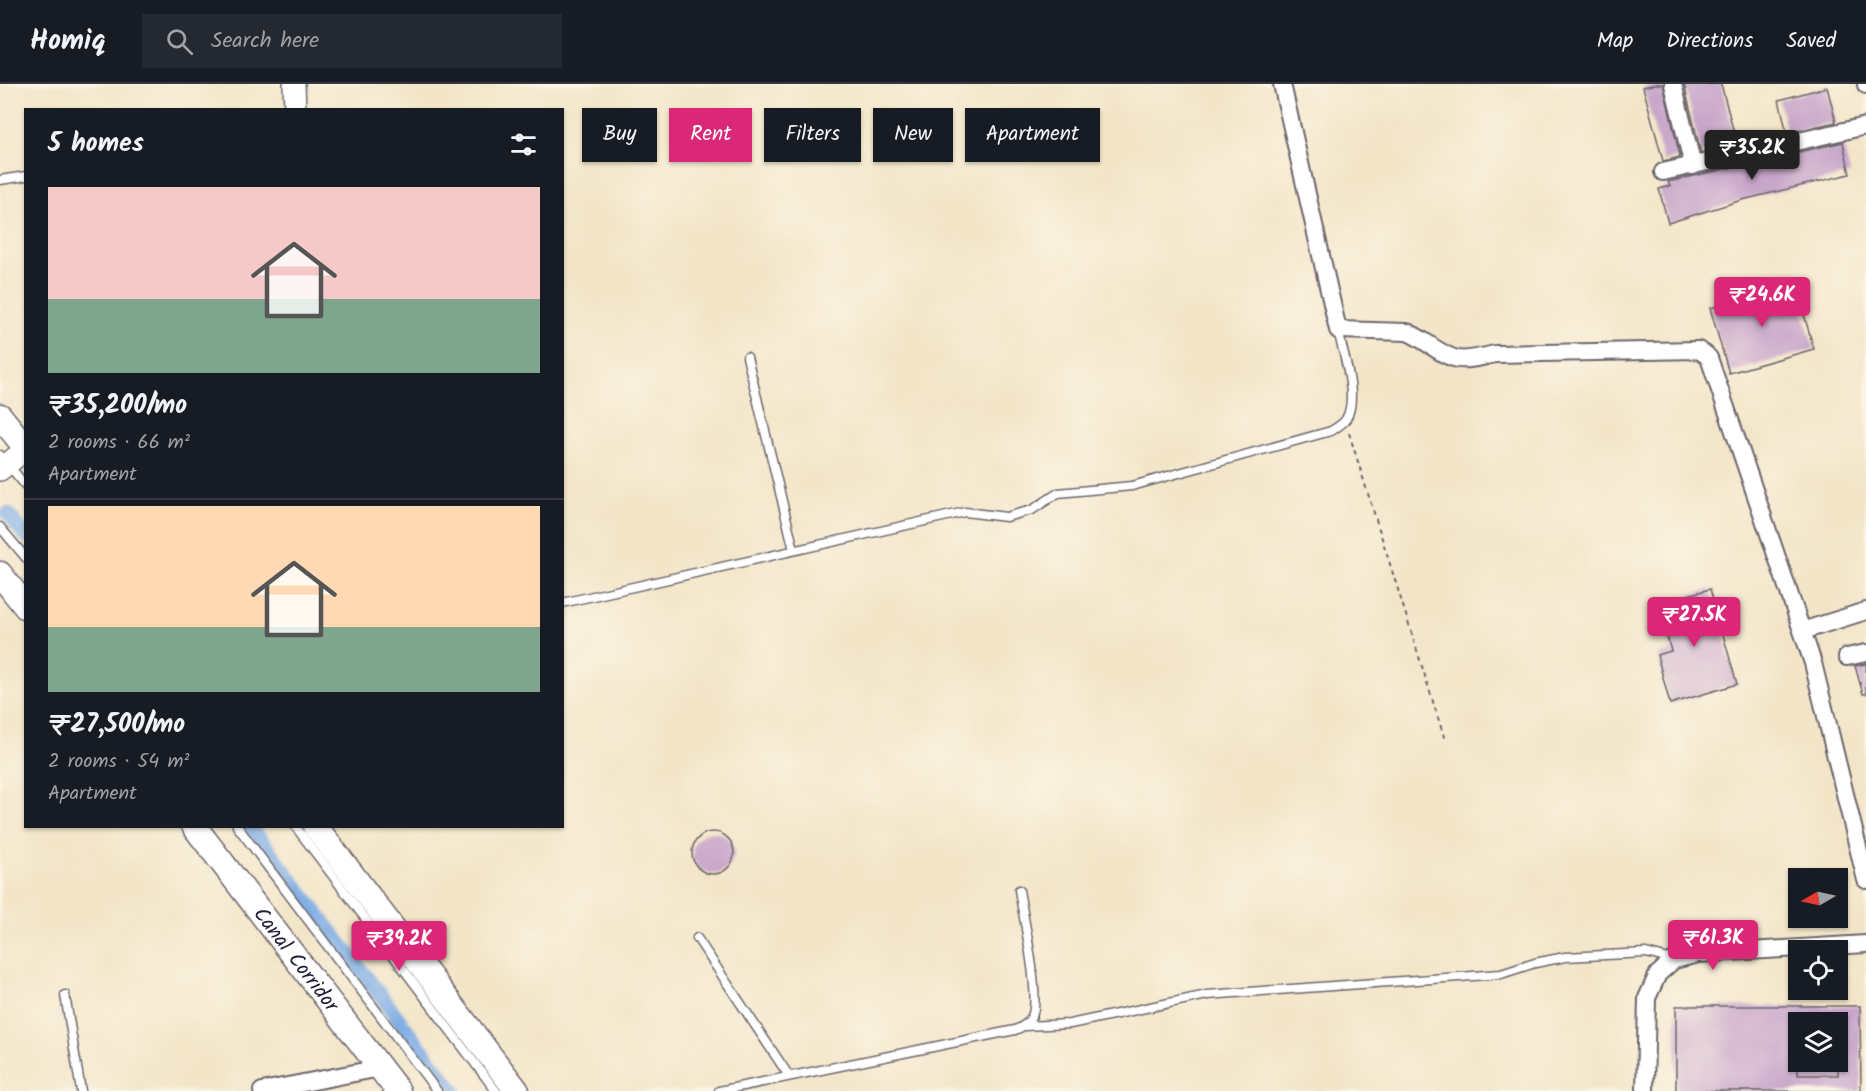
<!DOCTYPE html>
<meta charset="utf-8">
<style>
body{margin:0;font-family:Kalam,sans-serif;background:#242831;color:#f1f3f6;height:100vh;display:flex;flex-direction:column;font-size:22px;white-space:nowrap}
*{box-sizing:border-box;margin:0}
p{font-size:20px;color:#9ea1a6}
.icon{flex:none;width:33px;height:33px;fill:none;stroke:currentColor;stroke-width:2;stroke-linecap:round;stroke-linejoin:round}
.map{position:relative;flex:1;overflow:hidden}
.drawer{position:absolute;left:24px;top:24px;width:540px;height:720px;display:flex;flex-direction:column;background:#171b24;border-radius:0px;box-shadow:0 2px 4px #0004}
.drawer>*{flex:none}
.banner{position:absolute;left:582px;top:24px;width:570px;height:54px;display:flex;gap:12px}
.needle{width:39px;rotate:261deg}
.controls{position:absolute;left:1788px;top:784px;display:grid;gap:12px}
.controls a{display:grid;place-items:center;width:60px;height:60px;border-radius:0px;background:#171b24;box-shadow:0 2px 4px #0004;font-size:30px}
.price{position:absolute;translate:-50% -51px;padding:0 14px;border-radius:6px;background:#db2777;color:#fff;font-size:20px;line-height:39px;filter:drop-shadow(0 2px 3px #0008)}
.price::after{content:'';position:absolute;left:50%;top:36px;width:18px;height:14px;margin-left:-9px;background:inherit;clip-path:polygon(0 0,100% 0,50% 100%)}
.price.on{background:#222;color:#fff}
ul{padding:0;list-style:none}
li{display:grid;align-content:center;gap:12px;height:318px;padding:0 24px}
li+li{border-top:2px solid #363941}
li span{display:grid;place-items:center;height:186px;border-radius:0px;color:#555}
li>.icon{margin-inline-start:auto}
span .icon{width:108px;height:108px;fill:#fffc;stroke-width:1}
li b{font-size:26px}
h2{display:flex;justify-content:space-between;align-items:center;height:72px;padding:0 24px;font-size:26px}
.chip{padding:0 21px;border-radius:0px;background:#171b24;box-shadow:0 2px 4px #0004;font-size:21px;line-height:54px}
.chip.on{background:#db2777;color:#fff}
header{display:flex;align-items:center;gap:36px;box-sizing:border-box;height:84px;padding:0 30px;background:#171b24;border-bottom:2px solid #363941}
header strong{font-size:28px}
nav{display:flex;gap:33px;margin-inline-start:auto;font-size:21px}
.search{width:420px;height:54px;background:#242831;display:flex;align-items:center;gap:15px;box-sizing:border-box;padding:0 21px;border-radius:0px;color:#9ea1a6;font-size:22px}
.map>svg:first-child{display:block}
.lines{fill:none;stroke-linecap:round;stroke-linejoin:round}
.canal{stroke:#7aaae5;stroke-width:15}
.building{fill:#c8a6ca;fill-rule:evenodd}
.service-casing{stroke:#6b666c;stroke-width:11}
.minor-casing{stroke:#6b666c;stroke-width:20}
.tertiary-casing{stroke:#6b666c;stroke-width:24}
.secondary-casing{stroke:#6b666c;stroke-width:27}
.path{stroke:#6b666c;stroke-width:2;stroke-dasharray:4.5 4.5;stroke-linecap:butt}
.service{stroke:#fff;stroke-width:8}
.minor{stroke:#fff;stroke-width:16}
.tertiary{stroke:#fff;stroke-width:21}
.secondary{stroke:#fff;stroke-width:24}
.labels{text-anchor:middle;stroke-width:4.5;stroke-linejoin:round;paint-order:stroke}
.street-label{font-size:21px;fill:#22223b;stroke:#fcf5e5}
</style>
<header>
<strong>Homiq</strong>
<div class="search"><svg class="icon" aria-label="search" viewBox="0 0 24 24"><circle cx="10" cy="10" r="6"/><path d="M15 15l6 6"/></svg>Search here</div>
<nav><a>Map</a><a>Directions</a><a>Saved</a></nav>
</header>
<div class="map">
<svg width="1866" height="1007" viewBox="0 0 1866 1007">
<rect width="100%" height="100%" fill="#fcf5e5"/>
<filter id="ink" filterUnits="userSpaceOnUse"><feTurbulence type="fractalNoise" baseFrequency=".0167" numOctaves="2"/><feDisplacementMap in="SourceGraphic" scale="12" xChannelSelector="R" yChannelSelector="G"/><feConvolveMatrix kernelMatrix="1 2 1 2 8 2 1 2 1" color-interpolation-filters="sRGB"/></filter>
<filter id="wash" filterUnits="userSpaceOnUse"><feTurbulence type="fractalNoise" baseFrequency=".008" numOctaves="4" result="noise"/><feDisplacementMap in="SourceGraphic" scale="24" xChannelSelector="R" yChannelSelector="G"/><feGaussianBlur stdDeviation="1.35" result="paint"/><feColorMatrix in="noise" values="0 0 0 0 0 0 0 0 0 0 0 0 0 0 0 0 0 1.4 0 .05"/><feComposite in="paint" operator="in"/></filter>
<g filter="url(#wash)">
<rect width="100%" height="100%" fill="#f3e5c8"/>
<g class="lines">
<!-- canal -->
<path class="canal" d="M 8,430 L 26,452
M 250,742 L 454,1007"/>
</g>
<g id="blocks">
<!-- building -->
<path class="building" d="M 1656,0 L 1663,0 L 1680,73 L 1663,77 L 1643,3 Z
M 1684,0 L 1721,0 L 1737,60 L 1701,69 Z
M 1827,3 L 1836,38 L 1787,49 L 1779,16 Z
M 1843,58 L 1850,90 L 1742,116 L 1668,139 L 1659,105 L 1670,102 L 1668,98 Z
M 1795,200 L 1814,265 L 1729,289 L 1710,224 Z
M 1710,505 L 1737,600 L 1670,620 L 1657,571 L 1671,567 L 1658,519 Z
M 1866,580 L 1866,610 L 1863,610 L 1855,582 Z
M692 769a21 21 0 1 1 42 0a21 21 0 1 1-42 0Z
M 1676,922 L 1860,922 L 1861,1007 L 1676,1007 ZM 1798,939 L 1838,939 L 1838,991 L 1798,991 Z"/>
</g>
</g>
<g filter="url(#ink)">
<use href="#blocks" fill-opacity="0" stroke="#6b666c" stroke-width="1.5"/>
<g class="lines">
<defs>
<path id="service" d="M 0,96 L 26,92
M 747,273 L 794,466
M 0,371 L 26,402
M 0,443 L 26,474
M 562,519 L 965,428 L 1006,433 L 1032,426 L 1058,409 L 1132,402 L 1331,347 C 1336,344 1343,340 1346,335 C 1359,313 1343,270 1338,246
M 237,742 L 437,1007
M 295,742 L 496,1007
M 697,854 L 789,992
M 65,911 L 81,1007
M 1024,942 L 1070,940 L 1207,911 L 1501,890 L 1535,879 L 1565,873 L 1646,869 L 1673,876
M 719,1007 L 1015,946 C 1023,943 1029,939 1032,932 C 1041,913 1023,831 1019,806"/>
<path id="minor" d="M 1282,0 L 1338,246 L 1407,248 C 1424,254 1440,272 1458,275 C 1470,277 1484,272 1496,270 L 1698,266 L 1705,270 L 1709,274 L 1813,579 L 1866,796
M 1673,0 L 1693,82
M 1866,0 L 1866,1
M 1663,88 L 1866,42
M 1802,547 L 1866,527
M 1847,573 L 1866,569
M 262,1007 L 380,984
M 1645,1007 L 1647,914 L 1658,890 L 1674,876 L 1698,870 L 1866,860"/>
<path id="tertiary" d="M 294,0 L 295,26
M 0,386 L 26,365"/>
<g id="secondary">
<path d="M 0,332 L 26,364"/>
<path d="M 0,490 L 26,523"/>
<path id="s1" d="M 194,742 L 398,1007"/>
<path d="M 315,742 L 517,1007"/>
</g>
</defs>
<!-- service casing -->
<use href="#service" class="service-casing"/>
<!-- minor casing -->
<use href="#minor" class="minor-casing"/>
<!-- tertiary casing -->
<use href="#tertiary" class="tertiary-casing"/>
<!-- secondary casing -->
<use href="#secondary" class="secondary-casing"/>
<!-- path -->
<path class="path" d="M 1349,349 L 1445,656"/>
<!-- service -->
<use href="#service" class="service"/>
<!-- minor -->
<use href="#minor" class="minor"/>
<!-- tertiary -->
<use href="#tertiary" class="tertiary"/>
<!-- secondary -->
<use href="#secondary" class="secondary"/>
</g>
</g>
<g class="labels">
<!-- street labels -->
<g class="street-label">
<text dy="7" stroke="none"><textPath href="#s1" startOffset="168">Canal Corridor</textPath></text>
</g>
</g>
</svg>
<div class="controls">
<a><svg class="needle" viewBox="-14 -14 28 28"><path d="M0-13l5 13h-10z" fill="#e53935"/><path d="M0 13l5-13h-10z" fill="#9ea1a6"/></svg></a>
<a><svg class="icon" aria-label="locate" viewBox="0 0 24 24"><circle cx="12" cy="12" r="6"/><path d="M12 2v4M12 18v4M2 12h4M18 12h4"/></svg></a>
<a><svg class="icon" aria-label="layers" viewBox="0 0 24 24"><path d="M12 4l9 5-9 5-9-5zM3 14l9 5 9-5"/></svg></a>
</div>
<b class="price on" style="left:1752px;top:97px">₹35.2K</b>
<b class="price" style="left:1762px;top:244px">₹24.6K</b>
<b class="price" style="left:1694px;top:564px">₹27.5K</b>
<b class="price" style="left:1713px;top:887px">₹61.3K</b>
<b class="price" style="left:399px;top:888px">₹39.2K</b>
<div class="banner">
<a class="chip">Buy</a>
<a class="chip on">Rent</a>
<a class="chip">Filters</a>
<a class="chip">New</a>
<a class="chip">Apartment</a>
</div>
<section class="drawer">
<h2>5 homes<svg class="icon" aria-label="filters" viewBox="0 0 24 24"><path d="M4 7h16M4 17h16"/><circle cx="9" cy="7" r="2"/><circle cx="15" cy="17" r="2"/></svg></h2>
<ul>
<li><span style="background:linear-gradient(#f6c9c9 60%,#7fa58c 0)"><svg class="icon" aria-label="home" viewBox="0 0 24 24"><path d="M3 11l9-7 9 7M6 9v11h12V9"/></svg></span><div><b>₹35,200/mo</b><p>2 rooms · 66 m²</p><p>Apartment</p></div></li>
<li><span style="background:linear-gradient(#ffd9b3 65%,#7fa58c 0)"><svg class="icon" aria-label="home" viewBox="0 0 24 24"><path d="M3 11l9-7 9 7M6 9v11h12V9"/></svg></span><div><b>₹27,500/mo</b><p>2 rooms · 54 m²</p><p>Apartment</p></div></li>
</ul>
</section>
</div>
